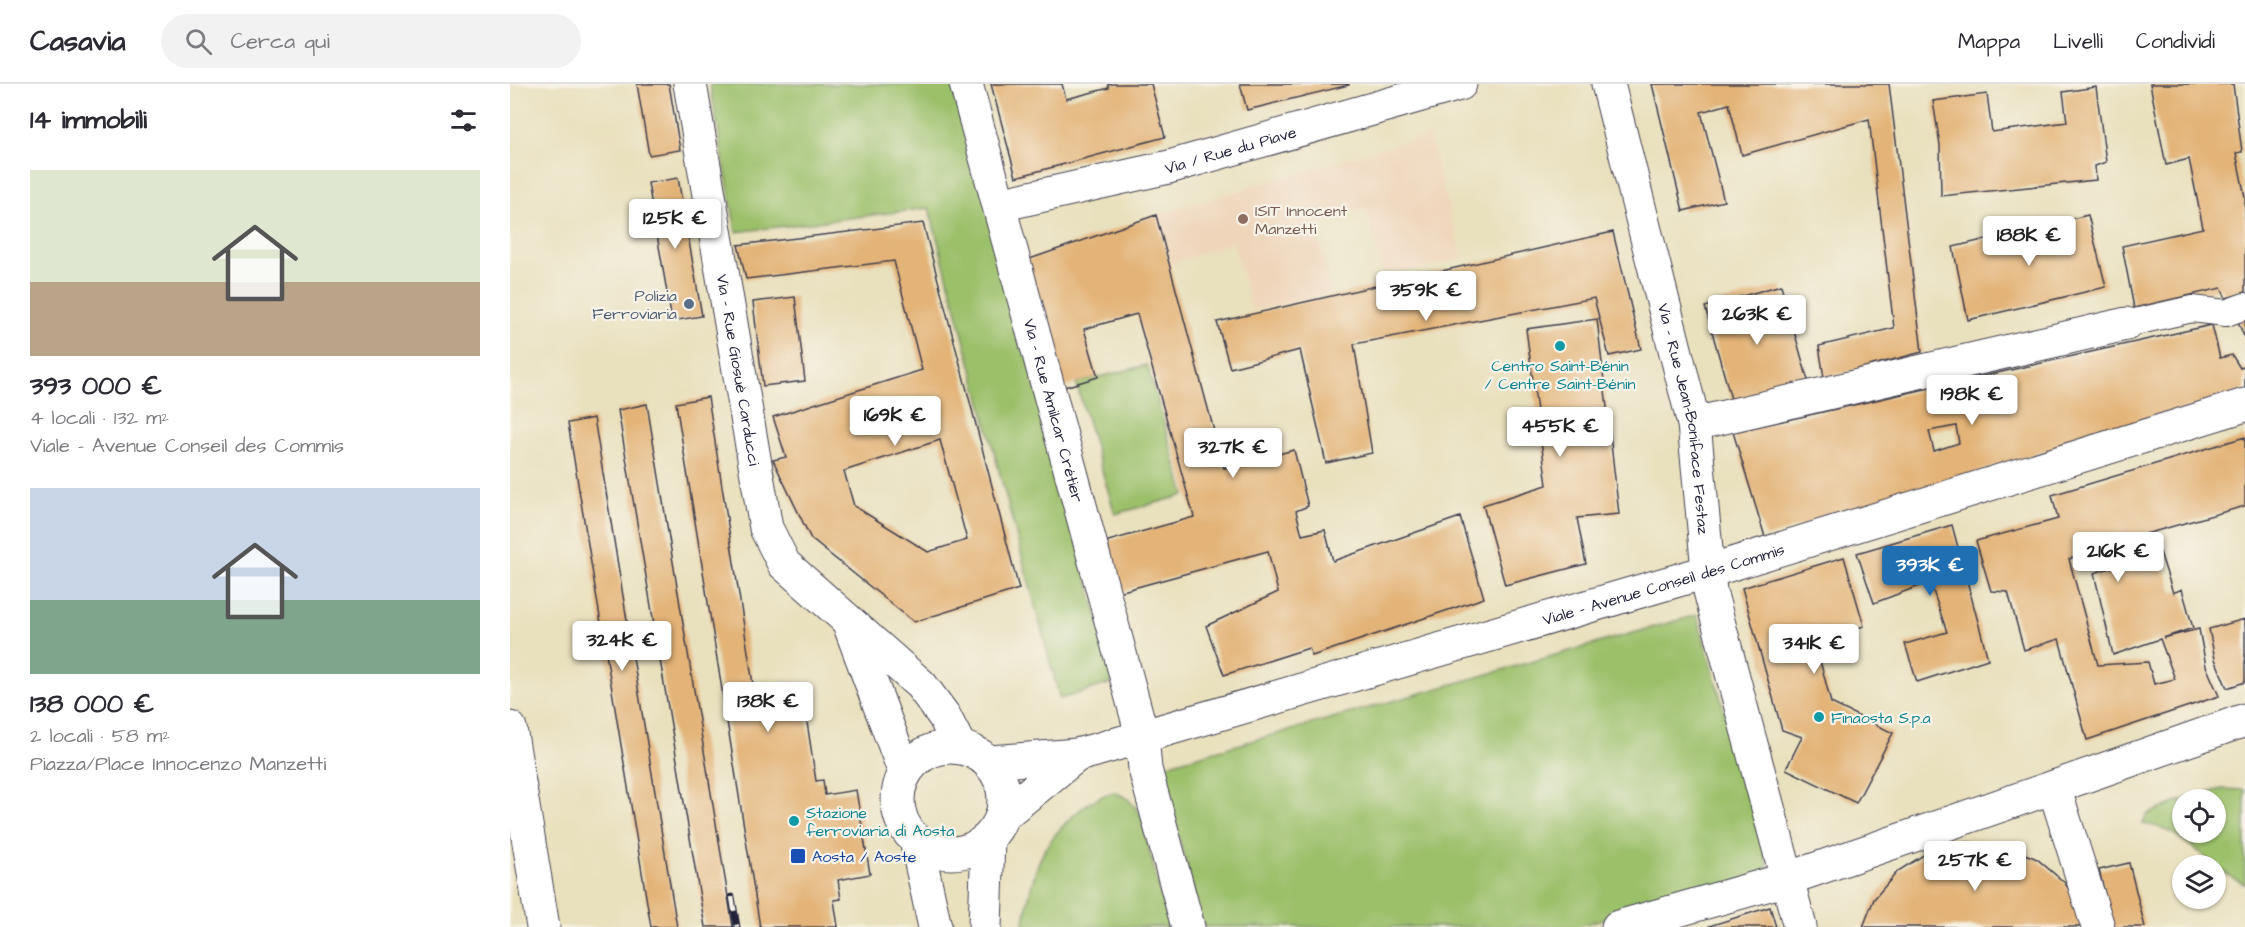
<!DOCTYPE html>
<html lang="it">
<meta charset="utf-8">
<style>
body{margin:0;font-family:"Architects Daughter",sans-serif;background:#f2f2f3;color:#2b2b33;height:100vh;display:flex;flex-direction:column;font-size:22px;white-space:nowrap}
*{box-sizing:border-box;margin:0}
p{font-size:20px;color:#7c7c81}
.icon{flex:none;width:33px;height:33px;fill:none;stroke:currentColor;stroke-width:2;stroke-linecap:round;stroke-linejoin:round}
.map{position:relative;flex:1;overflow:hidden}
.side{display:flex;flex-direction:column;background:#fff;width:510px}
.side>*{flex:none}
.fabs{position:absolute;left:1662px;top:705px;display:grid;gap:12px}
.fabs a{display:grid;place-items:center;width:54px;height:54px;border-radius:50%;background:#fff;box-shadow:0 2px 4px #0004;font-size:30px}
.price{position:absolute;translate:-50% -51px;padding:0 14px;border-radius:6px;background:#fff;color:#222;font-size:20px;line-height:39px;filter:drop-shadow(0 2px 3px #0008)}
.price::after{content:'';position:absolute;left:50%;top:36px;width:18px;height:14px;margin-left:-9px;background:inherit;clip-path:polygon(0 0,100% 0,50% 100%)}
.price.on{background:#1f6fb2;color:#fff}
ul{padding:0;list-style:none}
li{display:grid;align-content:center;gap:12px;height:318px;padding:0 30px}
li span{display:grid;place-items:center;height:186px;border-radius:0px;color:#555}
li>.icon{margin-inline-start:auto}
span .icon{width:108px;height:108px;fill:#fffc;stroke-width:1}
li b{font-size:26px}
h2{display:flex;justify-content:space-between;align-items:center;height:72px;padding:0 30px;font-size:26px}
header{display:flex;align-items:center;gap:36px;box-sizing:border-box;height:84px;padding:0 30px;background:#fff;border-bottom:2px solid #e1e1e2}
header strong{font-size:28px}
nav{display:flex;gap:33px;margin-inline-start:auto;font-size:21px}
.search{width:420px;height:54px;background:#f2f2f3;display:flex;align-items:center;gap:15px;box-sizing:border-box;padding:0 21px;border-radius:33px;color:#7c7c81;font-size:22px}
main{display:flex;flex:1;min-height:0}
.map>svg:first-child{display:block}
.built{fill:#efd6bb}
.green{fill:#9cc06a;stroke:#5f7152;stroke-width:1.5}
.building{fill:#e3b377;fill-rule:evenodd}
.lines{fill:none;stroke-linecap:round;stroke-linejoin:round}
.pedestrian-casing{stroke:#403e4e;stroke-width:28}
.minor-casing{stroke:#403e4e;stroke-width:35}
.tertiary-casing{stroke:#403e4e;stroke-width:35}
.pedestrian{stroke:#fff;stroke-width:26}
.minor{stroke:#fff;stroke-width:33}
.tertiary{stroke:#fff;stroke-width:33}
.rail-casing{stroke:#22223b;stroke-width:7}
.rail{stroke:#f7f3e8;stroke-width:4.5;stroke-dasharray:14;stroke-linecap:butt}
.education-dot{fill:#8d6e63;stroke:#f7f3e8;stroke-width:2}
.service-dot{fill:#5c6f8a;stroke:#f7f3e8;stroke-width:2}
.culture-dot{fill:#0f9aa8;stroke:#f7f3e8;stroke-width:2}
.transit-dot{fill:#1a4fb4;stroke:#f7f3e8;stroke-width:2}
.labels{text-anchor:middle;stroke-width:4.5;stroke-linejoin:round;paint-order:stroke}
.street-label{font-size:16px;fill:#22223b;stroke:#f7f3e8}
.education-label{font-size:16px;fill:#785e54;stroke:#f7f3e8;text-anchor:start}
.service-label{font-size:16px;fill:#4e5e75;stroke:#f7f3e8;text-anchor:end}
.culture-label{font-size:16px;fill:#0d838f;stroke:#f7f3e8;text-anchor:start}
.transit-label{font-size:16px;fill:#164399;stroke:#f7f3e8;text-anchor:start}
</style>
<header>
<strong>Casavia</strong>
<div class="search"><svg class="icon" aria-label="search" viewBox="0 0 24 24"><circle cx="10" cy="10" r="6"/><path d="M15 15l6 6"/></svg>Cerca qui</div>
<nav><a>Mappa</a><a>Livelli</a><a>Condividi</a></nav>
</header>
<main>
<section class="side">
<h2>14 immobili<svg class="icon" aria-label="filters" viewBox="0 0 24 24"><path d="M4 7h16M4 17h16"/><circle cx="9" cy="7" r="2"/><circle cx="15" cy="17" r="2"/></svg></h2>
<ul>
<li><span style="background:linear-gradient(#dfe7d0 60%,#b9a48a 0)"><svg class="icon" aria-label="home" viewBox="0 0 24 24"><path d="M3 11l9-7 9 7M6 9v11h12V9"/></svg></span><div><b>393 000 €</b><p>4 locali · 132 m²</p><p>Viale - Avenue Conseil des Commis</p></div></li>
<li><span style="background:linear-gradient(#c9d6e8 60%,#7fa58c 0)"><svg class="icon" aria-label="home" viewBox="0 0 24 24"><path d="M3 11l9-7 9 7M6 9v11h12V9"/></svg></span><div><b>138 000 €</b><p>2 locali · 58 m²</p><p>Piazza/Place Innocenzo Manzetti</p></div></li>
</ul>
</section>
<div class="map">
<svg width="1735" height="843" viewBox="0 0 1735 843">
<rect width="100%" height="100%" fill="#f7f3e8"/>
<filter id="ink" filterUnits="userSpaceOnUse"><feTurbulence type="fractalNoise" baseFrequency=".0167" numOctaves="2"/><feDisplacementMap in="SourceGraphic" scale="12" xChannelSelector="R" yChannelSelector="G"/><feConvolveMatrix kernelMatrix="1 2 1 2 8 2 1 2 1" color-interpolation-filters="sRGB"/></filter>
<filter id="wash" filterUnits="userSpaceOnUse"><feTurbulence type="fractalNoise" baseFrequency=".008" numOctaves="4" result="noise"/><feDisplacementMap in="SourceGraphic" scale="24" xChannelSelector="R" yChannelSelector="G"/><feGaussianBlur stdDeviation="1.35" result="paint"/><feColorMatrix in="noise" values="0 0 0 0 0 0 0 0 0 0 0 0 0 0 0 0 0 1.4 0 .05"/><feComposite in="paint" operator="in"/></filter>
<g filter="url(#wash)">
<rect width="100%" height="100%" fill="#e9e0bd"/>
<!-- built -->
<path class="built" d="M 919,51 L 952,175 L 874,192 L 856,124 L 805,139 L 821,209 L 742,226 L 723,158 L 660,180 L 646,131 Z"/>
<!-- green -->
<path class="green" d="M 200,0 L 445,0 L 605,598 L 550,615 L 419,124 L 226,148 Z
M 637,281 L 675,411 L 605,430 L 566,299 Z
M 1187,531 L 1260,788 L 1065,843 L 694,843 L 649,683 Z
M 1712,705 L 1735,706 L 1735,800 C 1704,787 1685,759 1655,745 C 1648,742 1639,741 1632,740 L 1638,730 L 1672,716 L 1672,748 L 1706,748 L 1706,716 L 1674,715 Z
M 605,708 L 618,715 L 630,729 L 659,843 L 513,843 C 517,824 520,802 527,783 C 537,753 574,714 605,708 Z"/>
<g id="blocks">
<!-- building -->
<path class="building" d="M 127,0 L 159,0 L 170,66 L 139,71 Z
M 481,0 L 552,0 L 556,15 L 599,4 L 598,0 L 641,0 L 655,53 L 506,93 Z
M 730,0 L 839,0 L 839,1 L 737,26 Z
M 1142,0 L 1379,0 L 1412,268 L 1314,294 L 1309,262 L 1384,244 L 1359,35 L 1232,71 L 1219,20 L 1191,28 L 1214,117 L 1173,127 Z
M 1640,0 L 1723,0 L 1732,68 L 1726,69 L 1735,113 L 1735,209 L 1716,214 L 1711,204 L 1624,224 L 1612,162 L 1693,144 L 1679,75 L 1656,81 Z
M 1586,3 L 1596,78 L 1585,82 L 1586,96 L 1431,112 L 1430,61 L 1423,17 L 1477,10 L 1482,48 L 1557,38 L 1553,8 Z
M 168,94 L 192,232 L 162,237 L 138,99 Z
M 646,131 L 714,384 L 784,366 L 798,422 L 786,427 L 792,451 L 815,446 L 823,477 L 950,433 L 974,514 L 802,572 L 799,564 L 714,591 L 696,542 L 768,508 L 758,467 L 598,511 L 584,461 L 684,433 L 627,230 L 574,245 L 588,293 L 551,304 L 511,178 Z
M 1578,131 L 1596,203 L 1458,236 L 1443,163 Z
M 413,139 L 509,505 L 404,538 L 301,455 L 263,376 L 276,373 L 263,333 L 412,286 L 384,177 L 236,195 L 228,161 ZM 430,356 L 457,456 L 418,468 L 344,422 L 334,387 Z
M 1103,148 L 1131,265 L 1099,272 L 1084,214 L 844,260 L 862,369 L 816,379 L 790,266 L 720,284 L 707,238 Z
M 1271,201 L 1299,300 L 1223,322 L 1195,223 Z
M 285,213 L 295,297 L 253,302 L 243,218 Z
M 1735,233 L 1735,255 L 1727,235 Z
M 1087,235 L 1109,430 L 1067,434 L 1076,480 L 995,501 L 973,421 L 1037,401 L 1016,245 Z
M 1702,241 L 1710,274 L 1722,271 L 1730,284 L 1735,282 L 1735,306 L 1255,453 L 1223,348 ZM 1446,342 L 1449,359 L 1424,367 L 1419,347 Z
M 198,313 L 246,619 L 293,612 L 306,697 L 313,696 L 315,711 L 346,706 L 360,790 L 328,796 L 331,815 L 324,816 L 328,843 L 250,843 L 166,319 Z
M 137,320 L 223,843 L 195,843 L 108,326 Z
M 84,334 L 167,843 L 141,843 L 58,339 Z
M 1735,353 L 1735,422 L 1625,453 L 1559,475 L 1588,581 L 1638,578 L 1644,600 L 1665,595 L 1650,555 L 1603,571 L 1584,489 L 1650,468 L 1663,509 L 1672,505 L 1683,544 L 1653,554 L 1689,545 L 1696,582 L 1709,612 L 1577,656 L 1549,555 L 1514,566 L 1498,508 L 1481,507 L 1466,457 L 1548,435 L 1542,411 Z
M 1442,441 L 1478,575 L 1407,598 L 1395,560 L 1437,548 L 1420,498 L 1364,519 L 1347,469 Z
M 1334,473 L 1354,542 L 1305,557 L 1321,619 L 1383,649 L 1346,719 L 1276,685 L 1292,653 L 1272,646 L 1232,504 Z
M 1735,535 L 1735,598 L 1717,604 L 1705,575 L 1699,545 Z
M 1456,758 L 1493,761 L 1527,775 L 1555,799 L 1574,831 L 1577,843 L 1353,843 L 1364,815 L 1388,787 L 1420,767 Z
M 1619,779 L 1635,843 L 1603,843 L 1589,786 Z
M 1260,823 L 1266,843 L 1199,843 L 1199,842 Z"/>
</g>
</g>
<g filter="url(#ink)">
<use href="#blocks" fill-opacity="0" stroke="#403e4e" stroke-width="1.5"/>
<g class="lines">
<defs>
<path id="pedestrian" d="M 1616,240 L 1682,225 L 1716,229 L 1735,222"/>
<g id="minor">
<path id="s1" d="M 456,0 L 632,651 L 635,685 L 678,843"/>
<path id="s2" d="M 1098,0 L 1184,340 L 1200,507 L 1290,843"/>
<path id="s3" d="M 489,121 L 659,83 L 950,0"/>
<path d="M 1184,340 L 1616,240"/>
<path id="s4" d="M 480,678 L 567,671 L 586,666 L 1196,488 L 1735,321"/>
<path d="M 1544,703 L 1735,636"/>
<path d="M 492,732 L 567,671"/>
<path d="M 1108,843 L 1277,795 L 1544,703 L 1588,843"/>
</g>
<g id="tertiary">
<path id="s5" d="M 180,0 L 256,444 L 274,480 L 411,601 L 434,632 L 450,663"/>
<path d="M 340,542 L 395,689"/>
<path d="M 0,644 L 33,843"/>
<circle cx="441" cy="716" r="53"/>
<path d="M 406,756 L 425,843"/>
<path d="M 475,843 L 478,755"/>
</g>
</defs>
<!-- pedestrian casing -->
<use href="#pedestrian" class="pedestrian-casing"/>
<!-- minor casing -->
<use href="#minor" class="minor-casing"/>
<!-- tertiary casing -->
<use href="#tertiary" class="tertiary-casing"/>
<!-- pedestrian -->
<use href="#pedestrian" class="pedestrian"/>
<!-- minor -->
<use href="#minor" class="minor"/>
<!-- tertiary -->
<use href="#tertiary" class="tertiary"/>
<defs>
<path id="rail" d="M 222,813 L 227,843"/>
</defs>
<!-- rail casing -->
<use href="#rail" class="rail-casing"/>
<!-- rail -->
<use href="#rail" class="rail"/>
</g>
</g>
<!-- markers -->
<circle class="education-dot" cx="733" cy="135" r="6"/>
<circle class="service-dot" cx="179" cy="220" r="6"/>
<g class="culture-dot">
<circle cx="1050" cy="262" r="6"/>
<circle cx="1309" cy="633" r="6"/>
<circle cx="284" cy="737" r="6"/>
</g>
<rect class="transit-dot" x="280" y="764" width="16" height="16" rx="3"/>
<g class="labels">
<!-- street labels -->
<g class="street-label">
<text dy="6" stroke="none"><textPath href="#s3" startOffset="238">Via / Rue du Piave</textPath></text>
<text dy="6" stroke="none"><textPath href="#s5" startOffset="290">Via - Rue Giosuè Carducci</textPath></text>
<text dy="6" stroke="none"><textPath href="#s1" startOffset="338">Via - Rue Amilcar Crétier</textPath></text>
<text dy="6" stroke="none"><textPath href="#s2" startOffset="344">Via - Rue Jean-Boniface Festaz</textPath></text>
<text dy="6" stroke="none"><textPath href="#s4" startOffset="698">Viale - Avenue Conseil des Commis</textPath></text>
</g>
<!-- education labels -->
<g class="education-label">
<text x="745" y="132">ISIT Innocent<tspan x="745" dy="18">Manzetti</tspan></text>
</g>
<!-- service labels -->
<g class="service-label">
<text x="167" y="217">Polizia<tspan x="167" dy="18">Ferroviaria</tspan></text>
</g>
<!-- culture labels -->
<g class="culture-label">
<text x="1050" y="287" text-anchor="middle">Centro Saint-Bénin<tspan x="1050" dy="18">/ Centre Saint-Bénin</tspan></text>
<text x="1321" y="639">Finaosta S.p.a</text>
<text x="296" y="734">Stazione<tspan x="296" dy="18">ferroviaria di Aosta</tspan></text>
</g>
<!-- transit labels -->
<g class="transit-label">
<text x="302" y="778">Aosta / Aoste</text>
</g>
</g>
</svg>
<div class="fabs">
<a><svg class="icon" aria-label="locate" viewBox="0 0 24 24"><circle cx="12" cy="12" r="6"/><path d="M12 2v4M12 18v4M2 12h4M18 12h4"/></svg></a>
<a><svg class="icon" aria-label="layers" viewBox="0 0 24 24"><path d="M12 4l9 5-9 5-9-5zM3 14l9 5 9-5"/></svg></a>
</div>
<b class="price" style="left:165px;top:166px">125K €</b>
<b class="price" style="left:1519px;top:183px">188K €</b>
<b class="price" style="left:916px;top:238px">359K €</b>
<b class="price" style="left:1247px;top:262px">263K €</b>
<b class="price" style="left:1462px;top:342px">198K €</b>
<b class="price" style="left:385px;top:363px">169K €</b>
<b class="price" style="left:1050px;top:374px">455K €</b>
<b class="price" style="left:723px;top:395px">327K €</b>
<b class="price" style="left:1608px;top:499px">216K €</b>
<b class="price on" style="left:1420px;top:513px">393K €</b>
<b class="price" style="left:112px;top:588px">324K €</b>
<b class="price" style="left:1304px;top:591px">341K €</b>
<b class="price" style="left:258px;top:649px">138K €</b>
<b class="price" style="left:1465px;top:808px">257K €</b>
</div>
</main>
